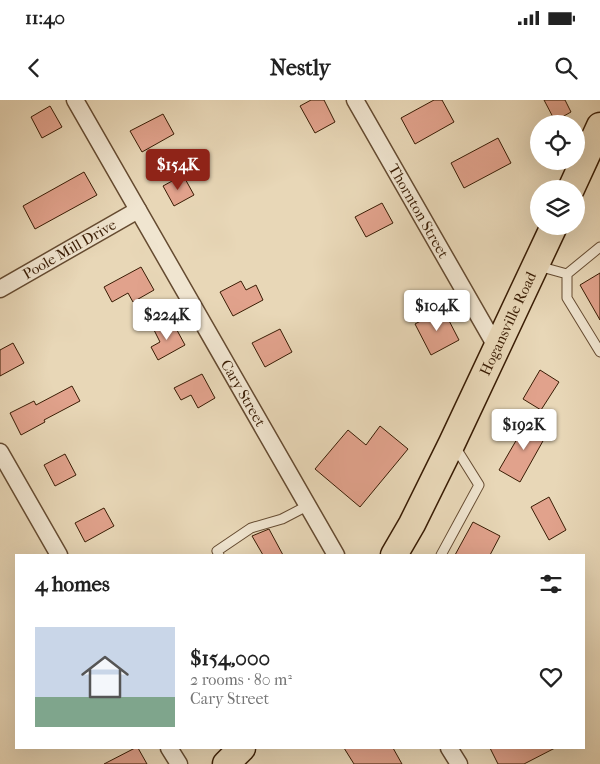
<!DOCTYPE html>
<meta charset="utf-8">
<style>
body{margin:0;font-family:"IM FELL French Canon",serif;background:#f6f6f6;color:#222;height:100vh;display:flex;flex-direction:column;font-size:19px;white-space:nowrap}
*{box-sizing:border-box;margin:0}
p{font-size:16px;color:#767676}
.icon{flex:none;width:28px;height:28px;fill:none;stroke:currentColor;stroke-width:2;stroke-linecap:round;stroke-linejoin:round}
.map{position:relative;flex:1;overflow:hidden}
.drawer{position:absolute;left:15px;top:454px;width:570px;height:195px;display:flex;flex-direction:column;background:#fff;border-radius:0px;box-shadow:0 5px 20px #0002}
.drawer>*{flex:none}
.tools{position:absolute;left:530px;top:15px;display:grid;gap:10px}
.tools a{display:grid;place-items:center;width:55px;height:55px;border-radius:50%;background:#fff;box-shadow:0 5px 20px #0002;font-size:25px}
.price{position:absolute;translate:-50% -42px;padding:0 11px;border-radius:5px;background:#fff;color:#222;font-size:16px;line-height:32px;filter:drop-shadow(0 1px 2px #0008)}
.price::after{content:'';position:absolute;left:50%;top:30px;width:15px;height:11px;margin-left:-8px;background:inherit;clip-path:polygon(0 0,100% 0,50% 100%)}
.price.selected{background:#8f2418;color:#fff}
ul{padding:0;list-style:none}
li{display:flex;align-items:center;gap:15px;height:125px;padding:0 20px}
li span{display:grid;place-items:center;flex:none;width:140px;height:100px;border-radius:0px;color:#555}
li>.icon{margin-inline-start:auto}
span .icon{width:60px;height:60px;fill:#fffc;stroke-width:1}
li b{font-size:21px}
h2{display:flex;justify-content:space-between;align-items:center;height:60px;padding:0 20px;font-size:21px}
.status{display:flex;justify-content:space-between;align-items:center;height:35px;padding:0 25px;background:#fff;direction:ltr}
.status svg{height:14px;fill:currentColor}
header{display:flex;justify-content:space-between;align-items:center;height:65px;padding:0 20px;background:#fff;font-size:22px;font-weight:800}
.map>svg:first-child{display:block}
.building{fill:#e1a28c;stroke:#391c04}
.lines{fill:none;stroke-linecap:round;stroke-linejoin:round}
.lane-casing{stroke:#654b31;stroke-width:11}
.street-casing{stroke:#654b31;stroke-width:19}
.primary-casing{stroke:#391c04;stroke-width:29}
.lane{stroke:#f0e5d0;stroke-width:9}
.street{stroke:#f0e5d0;stroke-width:16}
.primary{stroke:#e8d7b7;stroke-width:26}
.labels{text-anchor:middle;stroke-width:4;stroke-linejoin:round;paint-order:stroke}
.street-label{font-size:15px;fill:#391c04;stroke:#f0e5d0}
</style>
<div class="status"><b>11:40</b><svg viewBox="0 0 49 12"><path d="M0 12V9h3v3zM5 12V6h3v6zM10 12V3h3v9zM15 12V0h3v12zM26 1h20v11H26zM47 4h2v5h-2z"/></svg></div>
<header><svg class="icon" aria-label="back" viewBox="0 0 24 24"><path d="M15 5l-7 7 7 7"/></svg>Nestly<svg class="icon" aria-label="search" viewBox="0 0 24 24"><circle cx="10" cy="10" r="6"/><path d="M15 15l6 6"/></svg></header>
<div class="map">
<svg width="600" height="664" viewBox="0 0 600 664">
<rect width="100%" height="100%" fill="#e8d7b7"/>
<filter id="stains"><feTurbulence type="fractalNoise" baseFrequency=".004" numOctaves="4"/><feColorMatrix values="0 0 0 0 .2 0 0 0 0 .09 0 0 0 0 .02 0 0 0 .5 -.17"/></filter>
<radialGradient id="worn" r=".72"><stop offset=".6" stop-color="#630" stop-opacity="0"/><stop offset="1" stop-color="#630" stop-opacity=".3"/></radialGradient>
<!-- building -->
<path class="building" d="M 311,0 L 324,0 L 335,22 L 315,33 L 300,6 Z
M 434,0 L 442,0 L 454,22 L 415,44 L 401,18 Z
M 544,0 L 565,0 L 571,12 L 555,21 Z
M 50,6 L 62,27 L 42,38 L 31,17 Z
M 163,14 L 174,34 L 142,52 L 130,31 Z
M 498,38 L 511,63 L 464,88 L 451,63 Z
M 84,72 L 97,95 L 35,129 L 23,106 Z
M 183,75 L 194,95 L 174,106 L 163,86 Z
M 382,103 L 393,123 L 366,137 L 355,117 Z
M 141,167 L 154,190 L 133,202 L 128,193 L 112,202 L 104,187 Z
M 600,173 L 600,220 L 580,185 Z
M 241,181 L 246,190 L 256,185 L 263,200 L 233,216 L 220,192 Z
M 443,209 L 459,240 L 431,255 L 415,224 Z
M 172,221 L 185,245 L 158,260 L 151,247 L 160,242 L 154,230 Z
M 280,229 L 292,252 L 265,267 L 252,243 Z
M 13,243 L 24,263 L 0,276 L 0,250 Z
M 540,270 L 559,282 L 541,310 L 523,299 Z
M 202,274 L 215,298 L 198,308 L 191,295 L 181,300 L 174,288 Z
M 72,286 L 80,301 L 44,320 L 45,322 L 21,335 L 10,313 L 34,301 L 36,305 Z
M 528,320 L 548,332 L 520,382 L 499,370 Z
M 380,326 L 408,349 L 360,407 L 315,369 L 348,330 L 366,345 Z
M 65,354 L 76,375 L 55,386 L 44,365 Z
M 549,397 L 566,430 L 549,440 L 531,407 Z
M 104,408 L 114,426 L 85,442 L 75,423 Z
M 473,422 L 500,436 L 490,455 L 455,455 Z
M 269,429 L 283,455 L 263,455 L 252,436 Z
M 135,648 L 138,648 L 147,664 L 104,664 Z
M 344,648 L 393,648 L 402,664 L 354,664 Z
M 490,648 L 555,648 L 524,664 L 498,664 Z"/>
<g class="lines">
<defs>
<path id="lane" d="M 600,147 L 567,174 L 567,198 L 600,252
M 538,166 L 567,174
M 219,455 L 217,451 L 251,428 L 282,419 L 307,406
M 441,455 L 479,385 L 454,345"/>
<g id="street">
<path id="s1" d="M 75,0 L 336,455"/>
<path id="s2" d="M 355,0 L 497,248"/>
<path id="s3" d="M 0,189 L 138,110"/>
<path d="M 0,352 L 59,455"/>
<path d="M 169,648 L 179,664"/>
<path d="M 449,648 L 459,664"/>
</g>
<g id="primary">
<path d="M 571,89 L 600,26"/>
<path id="s4" d="M 394,455 L 412,424 L 452,343 L 554,126"/>
<path d="M 226,664 L 242,648"/>
</g>
</defs>
<!-- lane casing -->
<use href="#lane" class="lane-casing"/>
<!-- street casing -->
<use href="#street" class="street-casing"/>
<!-- primary casing -->
<use href="#primary" class="primary-casing"/>
<!-- lane -->
<use href="#lane" class="lane"/>
<!-- street -->
<use href="#street" class="street"/>
<!-- primary -->
<use href="#primary" class="primary"/>
</g>
<g class="labels">
<!-- street labels -->
<g class="street-label">
<text dy="5" stroke="none"><textPath href="#s2" startOffset="128">Thornton Street</textPath></text>
<text dy="5" stroke="none"><textPath href="#s3" startOffset="80">Poole Mill Drive</textPath></text>
<text dy="5" stroke="none"><textPath href="#s4" startOffset="258">Hogansville Road</textPath></text>
<text dy="5" stroke="none"><textPath href="#s1" startOffset="338">Cary Street</textPath></text>
</g>
</g>
<rect width="100%" height="100%" filter="url(#stains)"/>
<rect width="100%" height="100%" fill="url(#worn)"/>
</svg>
<div class="tools">
<a><svg class="icon" aria-label="locate" viewBox="0 0 24 24"><circle cx="12" cy="12" r="6"/><path d="M12 2v4M12 18v4M2 12h4M18 12h4"/></svg></a>
<a><svg class="icon" aria-label="layers" viewBox="0 0 24 24"><path d="M12 4l9 5-9 5-9-5zM3 14l9 5 9-5"/></svg></a>
</div>
<b class="price selected" style="left:178px;top:91px">$154K</b>
<b class="price" style="left:437px;top:232px">$104K</b>
<b class="price" style="left:167px;top:241px">$224K</b>
<b class="price" style="left:524px;top:351px">$192K</b>
<section class="drawer">
<h2>4 homes<svg class="icon" aria-label="filters" viewBox="0 0 24 24"><path d="M4 7h16M4 17h16"/><circle cx="9" cy="7" r="2"/><circle cx="15" cy="17" r="2"/></svg></h2>
<ul>
<li><span style="background:linear-gradient(#c9d6e8 70%,#7fa58c 0)"><svg class="icon" aria-label="home" viewBox="0 0 24 24"><path d="M3 11l9-7 9 7M6 9v11h12V9"/></svg></span><div><b>$154,000</b><p>2 rooms · 80 m²</p><p>Cary Street</p></div><svg class="icon" aria-label="heart" viewBox="0 0 24 24"><path d="M12 20l-8-8c-3-5 5-10 8-4 3-6 11-1 8 4z"/></svg></li>
</ul>
</section>
</div>
